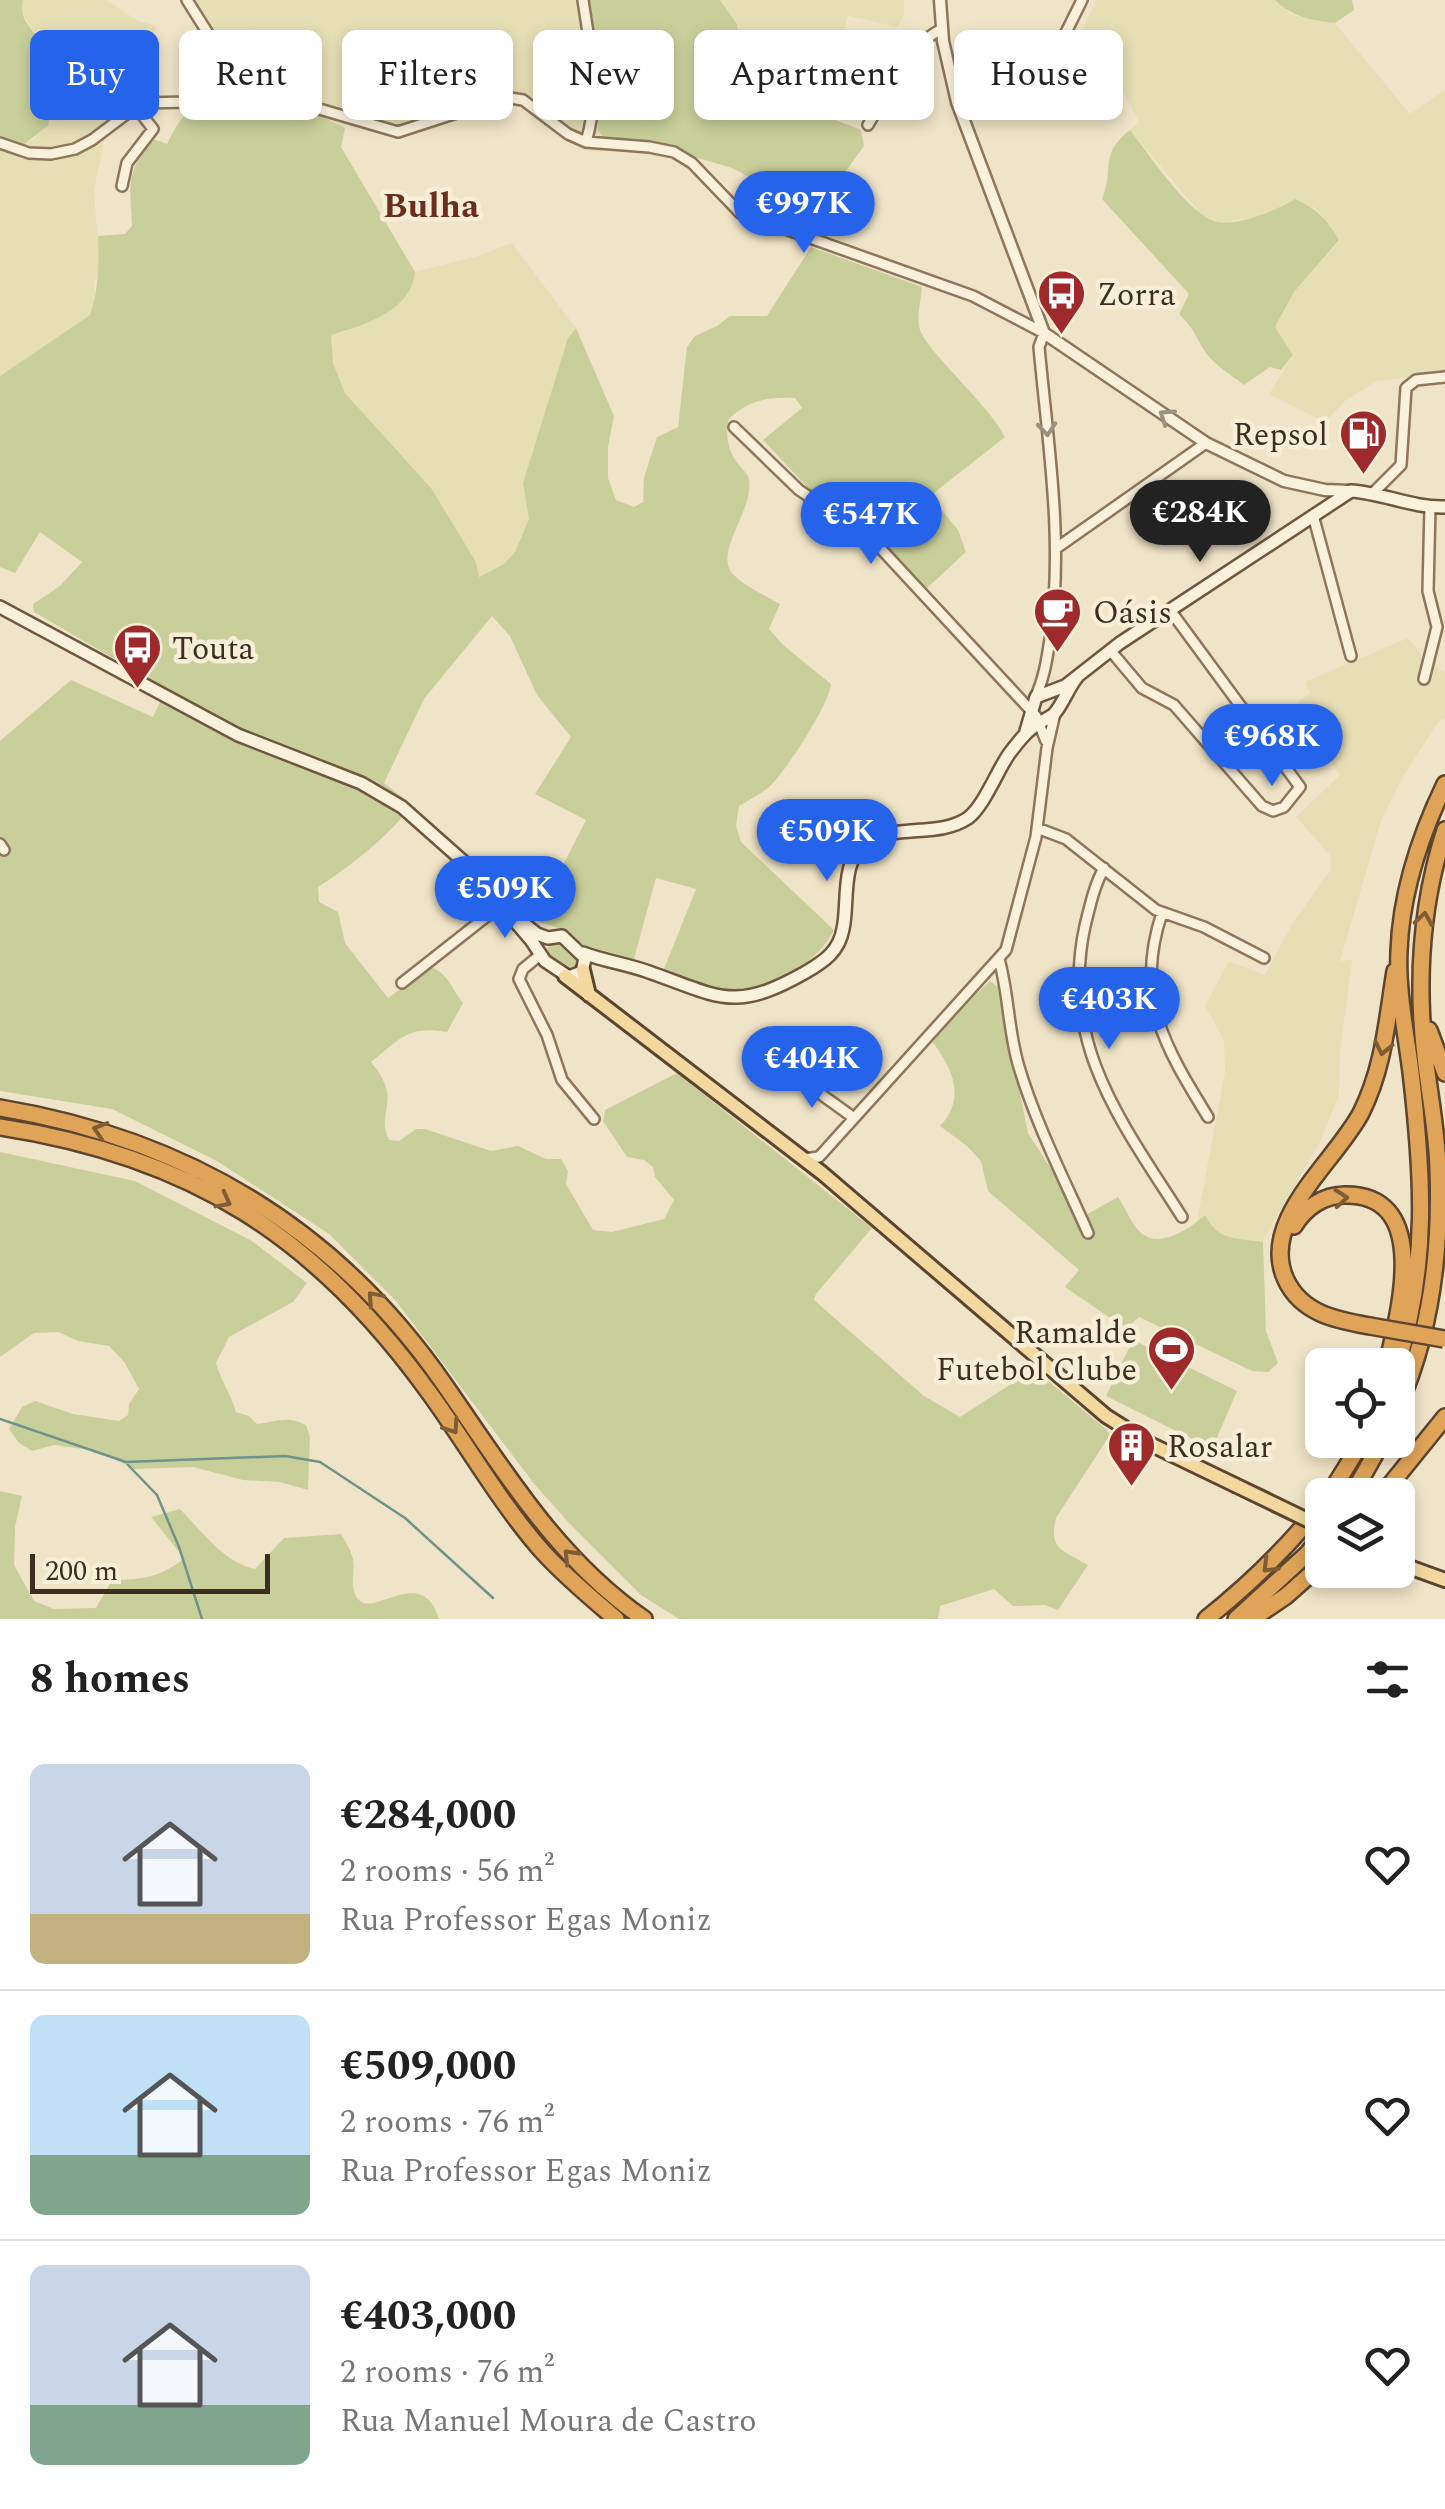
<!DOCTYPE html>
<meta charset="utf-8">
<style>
body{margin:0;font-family:Spectral,serif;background:#f2f2f2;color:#222;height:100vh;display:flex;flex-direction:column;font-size:38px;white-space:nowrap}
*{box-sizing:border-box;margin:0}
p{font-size:32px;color:#767676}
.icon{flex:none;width:55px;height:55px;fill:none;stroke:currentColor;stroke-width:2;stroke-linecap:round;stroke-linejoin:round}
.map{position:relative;height:1619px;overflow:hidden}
.sheet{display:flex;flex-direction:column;background:#fff;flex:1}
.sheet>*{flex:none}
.top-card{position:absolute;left:30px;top:30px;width:1385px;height:90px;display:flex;gap:20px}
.buttons{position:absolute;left:1305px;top:1348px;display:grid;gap:20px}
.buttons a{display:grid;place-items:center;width:110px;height:110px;border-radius:15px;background:#fff;box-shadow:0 5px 15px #0003;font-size:50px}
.scale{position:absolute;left:30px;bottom:25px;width:240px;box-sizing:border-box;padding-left:10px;border:5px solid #3d2e20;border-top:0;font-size:28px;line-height:35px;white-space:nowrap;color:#3d2e20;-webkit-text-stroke:8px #f7eed8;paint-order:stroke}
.price{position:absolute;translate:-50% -85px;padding:0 22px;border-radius:35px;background:#2563eb;color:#fff;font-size:32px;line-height:65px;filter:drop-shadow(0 2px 5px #0008)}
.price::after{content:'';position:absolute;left:50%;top:60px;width:30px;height:22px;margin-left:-15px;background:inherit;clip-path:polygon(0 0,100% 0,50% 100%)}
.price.current{background:#222;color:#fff}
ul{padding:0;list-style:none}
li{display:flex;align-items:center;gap:30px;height:250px;padding:0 30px}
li+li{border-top:2px solid #e0e0e0}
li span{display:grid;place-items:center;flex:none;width:280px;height:200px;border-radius:15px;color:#555}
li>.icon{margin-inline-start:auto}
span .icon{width:120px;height:120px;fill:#fffc;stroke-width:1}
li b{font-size:42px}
h2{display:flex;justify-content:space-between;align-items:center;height:120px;padding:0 30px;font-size:42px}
.tag{padding:0 35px;border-radius:15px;background:#fff;box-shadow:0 5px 15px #0003;font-size:35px;line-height:90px}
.tag.current{background:#2563eb;color:#fff}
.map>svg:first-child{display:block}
.farmland{fill:#e6deb5}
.green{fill:#c9cf9b}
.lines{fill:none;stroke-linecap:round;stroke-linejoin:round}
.stream{stroke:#6f938a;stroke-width:2.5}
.minor-casing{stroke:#8d765c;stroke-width:14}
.tertiary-casing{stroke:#8d765c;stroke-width:15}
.secondary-casing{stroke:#6f573f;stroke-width:16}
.primary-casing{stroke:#5b4430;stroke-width:18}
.motorway-casing{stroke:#5b4430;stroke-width:20}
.minor{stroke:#faf1dc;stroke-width:9}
.tertiary{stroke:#faf1dc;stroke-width:10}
.secondary{stroke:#faf1dc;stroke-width:11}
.primary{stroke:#f3d9a0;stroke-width:12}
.motorway{stroke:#e0a458;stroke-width:15}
.primary-bridge-casing{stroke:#5b4430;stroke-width:18;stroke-linecap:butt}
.motorway-bridge-casing{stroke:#5b4430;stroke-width:20;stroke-linecap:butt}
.primary-bridge{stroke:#f3d9a0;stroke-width:12}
.motorway-bridge{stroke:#e0a458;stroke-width:15}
.oneway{stroke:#9c907e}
.oneway2{stroke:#7e5d36}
.labels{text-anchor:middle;stroke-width:9;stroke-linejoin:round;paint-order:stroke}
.poi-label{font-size:32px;fill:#3d2e20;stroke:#f7eed8;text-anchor:start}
.neighbourhood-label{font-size:35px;font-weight:bold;fill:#6b2e1e;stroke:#f7eed8}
</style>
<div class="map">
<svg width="1445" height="1619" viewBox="0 0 1445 1619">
<rect width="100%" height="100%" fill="#f0e4c8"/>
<!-- farmland -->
<path class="farmland" d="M 23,0 L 106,0 L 140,22 L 155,25 L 156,28 L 143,61 L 137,66 L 120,70 L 109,78 L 105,88 L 103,98 L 108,119 L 94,191 L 100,268 L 94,283 L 95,301 L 90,315 L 0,376 L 0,146 L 31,141 L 48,126 L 55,97 L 53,59 L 25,18 L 21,8 Z
M 194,0 L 590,0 L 598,62 L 598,131 L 609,143 L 601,152 L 583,150 L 519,102 L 508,100 L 439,121 L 424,131 L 396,136 L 346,125 L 345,128 L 282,96 L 274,82 L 277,61 L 272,42 L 260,30 L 251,29 L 224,49 Z
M 720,0 L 904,0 L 904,13 L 898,27 L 848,16 L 818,112 L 757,89 L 741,53 L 737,24 Z
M 1096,0 L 1275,0 L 1292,15 L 1335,23 L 1410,114 L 1445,90 L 1445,373 L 1377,381 L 1346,400 L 1325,422 L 1269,394 L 1293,355 L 1275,328 L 1294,292 L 1339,241 L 1331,226 L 1314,207 L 1219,223 L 1201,214 L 1130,130 L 1139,122 L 1118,82 L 1072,55 Z
M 512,243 L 576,328 L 568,338 L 523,483 L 529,519 L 515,552 L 504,564 L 478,577 L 431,488 L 345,393 L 333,363 L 331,335 L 345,332 L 414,281 L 415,272 L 478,256 Z
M 1408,638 L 1428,662 L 1445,672 L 1445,719 L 1439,721 L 1404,775 L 1381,821 L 1340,961 L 1352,960 L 1340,1051 L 1339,1095 L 1320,1142 L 1260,1246 L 1196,1227 L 1225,1072 L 1224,1040 L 1205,1006 L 1229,961 L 1265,975 L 1292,924 L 1331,869 L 1330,855 L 1296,817 L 1340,775 L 1291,708 L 1310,693 L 1305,682 Z"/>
<!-- green -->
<path class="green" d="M 0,0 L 23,0 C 15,26 50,40 53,62 C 56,84 53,105 48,126 L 16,150 L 0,146 Z
M 590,0 L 720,0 L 737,24 L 741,53 L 757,89 L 861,130 L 864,146 L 846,171 L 824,217 L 732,168 L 678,152 L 609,143 L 598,131 L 598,62 Z
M 1275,0 L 1352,0 L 1354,10 L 1335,23 C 1311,20 1292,17 1275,0 Z
M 232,96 L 274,104 L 282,96 L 345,128 L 341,147 L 415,272 C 412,311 362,326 331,335 L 333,363 L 345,393 L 431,488 L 476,562 L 479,577 L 504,564 L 515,552 L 529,519 L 523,483 L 568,338 L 576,328 L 614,416 L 608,447 L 608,478 L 616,500 L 634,507 L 643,502 L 644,477 L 657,437 L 678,427 L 687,347 L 695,336 L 717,326 L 730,316 L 767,316 L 811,247 L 922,287 C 921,299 917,314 919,326 C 922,348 990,405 1005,437 L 930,496 L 958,530 L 966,552 L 926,589 L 877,539 L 808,488 L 763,440 L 802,408 L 795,398 C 768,397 749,400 729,419 C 725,435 728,451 738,464 C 740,466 747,474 748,476 C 758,506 712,552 733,574 C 745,587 765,595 780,604 L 769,629 L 783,645 L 831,684 C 829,705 788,767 773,783 C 764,793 750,799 739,806 L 736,826 L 741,842 L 834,930 C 816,966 764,995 723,990 C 704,988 682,975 664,969 L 696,889 L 656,878 L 634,959 L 584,945 L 563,930 L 535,920 L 586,820 L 535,794 L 571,737 L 537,695 L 510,636 L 492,616 L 424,699 L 384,783 L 412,805 C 389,836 351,866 318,887 L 319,902 L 338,912 L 345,943 L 388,998 L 430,967 C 448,972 452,990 463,1003 L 447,1032 C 408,1025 400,1039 371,1062 C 404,1102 375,1109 389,1140 L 399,1141 L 416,1129 L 425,1129 L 491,1151 L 518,1146 L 546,1159 L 561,1159 L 568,1171 L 566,1184 L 593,1230 L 612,1232 L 664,1219 L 674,1200 L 655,1177 L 653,1167 L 644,1160 L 627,1157 L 603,1121 L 605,1110 L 677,1073 L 872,1228 L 816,1294 L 814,1300 L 924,1396 L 960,1417 L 1034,1369 L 1107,1430 L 1110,1435 L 1056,1518 C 1048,1550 1063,1550 1088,1565 L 1058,1610 L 1045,1605 L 1013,1606 L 994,1589 L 940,1606 L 938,1619 L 679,1619 L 641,1595 L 570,1524 L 535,1485 L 396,1301 L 329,1234 L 217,1161 L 112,1109 L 0,1091 L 0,741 L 71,680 L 153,717 L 166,689 L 34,612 L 33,604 L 60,586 L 82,562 L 40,532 L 15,573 L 0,567 L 0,376 L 90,315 C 99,290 99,262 98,236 L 125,234 L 132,226 C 130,187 125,170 154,139 L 167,144 C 185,107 194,104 232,96 Z
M 1130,130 C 1150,155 1185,210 1214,221 C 1234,228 1278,210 1295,199 C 1316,208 1328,220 1339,240 L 1294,292 L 1275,327 L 1293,355 L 1281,370 L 1270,367 L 1244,385 C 1230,374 1211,363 1202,347 C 1194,332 1192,327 1179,314 L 1189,294 L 1102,199 C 1115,168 1098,155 1130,130 Z
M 557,941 L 578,958 L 577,965 L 572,970 L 546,953 L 550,943 Z
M 990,981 L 998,987 L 1028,1133 L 1082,1217 L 1118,1197 C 1125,1207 1131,1223 1140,1232 C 1159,1250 1191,1228 1205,1215 C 1218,1241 1236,1238 1263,1242 L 1266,1331 L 1278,1363 L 1268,1372 L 1252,1371 L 1139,1317 L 1126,1329 L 1065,1287 L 1079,1270 L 988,1191 L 981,1161 L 967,1146 L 940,1126 C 967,1098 952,1066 930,1039 Z
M 0,1152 L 135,1181 L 252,1241 L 307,1283 L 293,1302 L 229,1337 L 216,1363 C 221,1381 231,1394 236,1412 L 249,1416 L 257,1424 C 276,1422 286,1415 306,1425 L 310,1437 L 308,1490 L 280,1482 L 243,1480 L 193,1467 L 134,1469 L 98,1451 L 54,1445 L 32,1451 L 19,1443 L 9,1429 L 22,1407 L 35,1401 L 73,1414 L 119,1421 L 128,1415 L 129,1404 L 139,1389 L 125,1363 L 109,1346 L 78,1341 L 58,1332 L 34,1333 L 0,1357 Z
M 1133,1340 L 1237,1391 L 1212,1449 L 1106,1396 Z
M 0,1491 L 22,1496 L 15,1527 L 14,1565 L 34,1601 L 54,1609 L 96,1608 L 112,1580 C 140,1580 163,1577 184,1558 L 151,1517 L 180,1509 C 202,1531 223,1562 255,1569 L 284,1538 L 341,1534 C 345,1541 350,1548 352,1556 C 357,1570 347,1590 360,1601 C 376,1615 423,1565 439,1619 L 0,1619 Z"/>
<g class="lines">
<!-- stream -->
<path class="stream" d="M 0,1419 L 126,1462 L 285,1456 L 320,1462 L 405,1518 L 493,1598
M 128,1465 L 157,1495 L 179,1547 L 202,1619"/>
<defs>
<path id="minor" d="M 187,0 L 226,62 L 256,94
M 583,0 C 590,49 601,93 586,142
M 964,118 L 979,93 L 1003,99 L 1041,83 L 1082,0
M 868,125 C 887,93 908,45 942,29
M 0,143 L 29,153 L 51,154 L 75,149 L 92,140 L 141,103 L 189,102 L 241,93 L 292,101 L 398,132 L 481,105 L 510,98 L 523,100 L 568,134 L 586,142 L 649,147 L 674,152 L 692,163 L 740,213 L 973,296 L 1044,333 L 1039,347 C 1048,445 1064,541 1050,639 C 1047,659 1044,679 1035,698
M 122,186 L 127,163 L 153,129 L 136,107
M 734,427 L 799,490 L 870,537 L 1036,716 L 1046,741
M 1373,493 L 1401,465 L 1406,388 L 1416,380 L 1445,377
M 1313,515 L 1351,656
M 1058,547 L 1206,443
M 1110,650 L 1142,688 L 1174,705 L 1262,806 L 1273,811 L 1284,807 L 1300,787 L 1170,610
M 1424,679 L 1437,627 L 1428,591 L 1430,507
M 1037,828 L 1066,839 L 1156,910 L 1204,927 L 1264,958
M 0,844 L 4,850
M 1104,868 C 1094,886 1090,906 1085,926 C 1059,1044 1123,1124 1182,1217
M 1162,913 C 1134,997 1165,1047 1208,1117
M 540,955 L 523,969 L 519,979 L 547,1035 L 562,1080 L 594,1119
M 999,959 C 1009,995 1008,1031 1019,1067 C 1036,1124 1064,1179 1088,1233
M 402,983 L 501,905
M 782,1072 L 793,1074 L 854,1118
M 803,1159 L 819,1157 L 1006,950 L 1036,837 L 1047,748 L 1055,713"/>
<path id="tertiary" d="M 940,0 L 943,41 L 957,102 L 1044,333 L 1206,443 L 1284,481 L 1325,490 L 1350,491"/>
<path id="secondary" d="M 0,607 L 238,735 L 361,783 L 402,807 L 464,862 L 531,940 L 545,961 L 569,977 L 582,972 L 585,958 L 562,936 L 548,938 L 537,934 L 501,905
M 1026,731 L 1036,697 L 1065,686 L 1120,643 L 1351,491 C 1383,493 1413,508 1445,507
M 583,953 C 604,961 627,964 649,972 C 720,997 734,1013 806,972 C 825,961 839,951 843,929 C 849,902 840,861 866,843 C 894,823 939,838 968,818 C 984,806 997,771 1009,754 C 1018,742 1028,729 1041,722 C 1044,720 1051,717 1054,714 C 1063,704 1068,688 1078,676"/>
<path id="primary" d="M 583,970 L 589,995
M 565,976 L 822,1173 L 1106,1416 L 1152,1445 L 1235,1485
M 1398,1563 L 1445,1580"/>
<path id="motorway" d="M 1429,1030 L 1445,1073
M 0,1108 C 186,1139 336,1228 444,1384 C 504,1470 556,1558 644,1619
M 0,1127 C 190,1156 316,1236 428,1391 C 467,1444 499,1502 543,1552 C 565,1576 591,1598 616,1619
M 1294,1226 C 1305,1208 1323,1195 1345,1195 C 1433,1194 1398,1315 1387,1365
M 1370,1326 C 1337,1320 1302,1314 1286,1280 C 1258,1221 1335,1162 1361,1113 C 1384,1067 1387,1020 1395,971
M 1397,1365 C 1429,1264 1423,1175 1411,1072 C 1406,1033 1397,990 1399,951 C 1401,893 1420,836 1445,784
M 1398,1407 C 1431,1333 1441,1250 1438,1169 C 1437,1131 1429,1093 1425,1056 C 1416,978 1421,904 1445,830
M 1329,1495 L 1363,1440
M 1352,1495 L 1383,1440
M 1382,1495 L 1445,1417
M 1206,1619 C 1250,1584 1287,1548 1322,1504
M 1236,1619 L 1308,1553 L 1322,1535
M 1252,1619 L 1286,1596 L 1322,1564"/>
</defs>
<!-- minor casing -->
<use href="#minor" class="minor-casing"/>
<!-- tertiary casing -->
<use href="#tertiary" class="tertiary-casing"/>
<!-- secondary casing -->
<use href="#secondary" class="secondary-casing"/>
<!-- primary casing -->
<use href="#primary" class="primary-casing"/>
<!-- motorway casing -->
<use href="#motorway" class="motorway-casing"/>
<!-- minor -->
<use href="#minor" class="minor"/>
<!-- tertiary -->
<use href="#tertiary" class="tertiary"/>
<!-- secondary -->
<use href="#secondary" class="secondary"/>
<!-- primary -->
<use href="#primary" class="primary"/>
<!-- motorway -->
<use href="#motorway" class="motorway"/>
<defs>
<path id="primary-bridge" d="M 1235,1485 L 1322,1527"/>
<path id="motorway-bridge" d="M 1370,1326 L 1444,1339"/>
</defs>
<!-- primary-bridge casing -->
<use href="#primary-bridge" class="primary-bridge-casing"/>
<!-- motorway-bridge casing -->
<use href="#motorway-bridge" class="motorway-bridge-casing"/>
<!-- primary-bridge -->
<use href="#primary-bridge" class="primary-bridge"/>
<!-- motorway-bridge -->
<use href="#motorway-bridge" class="motorway-bridge"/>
</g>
<!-- one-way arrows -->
<defs><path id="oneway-chevron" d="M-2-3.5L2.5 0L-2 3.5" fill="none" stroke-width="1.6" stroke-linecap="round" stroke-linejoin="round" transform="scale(2.5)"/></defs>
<g class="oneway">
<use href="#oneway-chevron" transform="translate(1166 416) rotate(-146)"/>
<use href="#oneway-chevron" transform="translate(1047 429) rotate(85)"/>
</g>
<g class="oneway2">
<use href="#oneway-chevron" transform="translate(1424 919) rotate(-82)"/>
<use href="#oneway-chevron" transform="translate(1383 1048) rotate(102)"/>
<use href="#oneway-chevron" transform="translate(100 1130) rotate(-163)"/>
<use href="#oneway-chevron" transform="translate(1341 1198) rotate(-5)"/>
<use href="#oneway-chevron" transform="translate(224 1201) rotate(28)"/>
<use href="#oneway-chevron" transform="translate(374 1298) rotate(-132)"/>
<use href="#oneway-chevron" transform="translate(452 1427) rotate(56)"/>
<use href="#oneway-chevron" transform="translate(570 1556) rotate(-134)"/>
<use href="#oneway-chevron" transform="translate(1269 1566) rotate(135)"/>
</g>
<!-- icons -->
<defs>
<symbol id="bus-pin" viewBox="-11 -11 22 30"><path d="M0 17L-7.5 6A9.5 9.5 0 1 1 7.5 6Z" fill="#9e2a2b" stroke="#f7eed8"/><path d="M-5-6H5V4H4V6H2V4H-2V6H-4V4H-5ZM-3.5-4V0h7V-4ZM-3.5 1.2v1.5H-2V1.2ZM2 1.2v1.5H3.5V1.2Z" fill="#fff"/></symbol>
<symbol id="fuel-pin" viewBox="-11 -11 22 30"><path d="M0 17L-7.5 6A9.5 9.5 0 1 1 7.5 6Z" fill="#9e2a2b" stroke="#f7eed8"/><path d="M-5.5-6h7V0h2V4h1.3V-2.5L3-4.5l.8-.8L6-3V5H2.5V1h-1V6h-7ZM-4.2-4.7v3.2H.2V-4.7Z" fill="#fff"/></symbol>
<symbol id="cafe-pin" viewBox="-11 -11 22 30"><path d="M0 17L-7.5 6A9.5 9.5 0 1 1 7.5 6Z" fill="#9e2a2b" stroke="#f7eed8"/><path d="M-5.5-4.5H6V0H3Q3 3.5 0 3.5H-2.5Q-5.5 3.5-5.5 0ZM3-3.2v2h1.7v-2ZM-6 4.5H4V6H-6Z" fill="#fff"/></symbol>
<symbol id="stadium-pin" viewBox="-11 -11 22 30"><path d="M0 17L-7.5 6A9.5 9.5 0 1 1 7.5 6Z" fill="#9e2a2b" stroke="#f7eed8"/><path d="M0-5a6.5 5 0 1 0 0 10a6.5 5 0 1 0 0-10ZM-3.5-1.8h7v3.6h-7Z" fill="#fff"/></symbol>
<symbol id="building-pin" viewBox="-11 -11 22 30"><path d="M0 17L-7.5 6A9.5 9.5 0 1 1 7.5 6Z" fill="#9e2a2b" stroke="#f7eed8"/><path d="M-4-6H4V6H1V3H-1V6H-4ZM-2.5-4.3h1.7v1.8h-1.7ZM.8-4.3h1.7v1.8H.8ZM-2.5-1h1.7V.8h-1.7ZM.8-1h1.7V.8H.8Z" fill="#fff"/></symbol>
</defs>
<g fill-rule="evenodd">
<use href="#bus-pin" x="1034" y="266" width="55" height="75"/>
<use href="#fuel-pin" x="1336" y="406" width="55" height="75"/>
<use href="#cafe-pin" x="1030" y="584" width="55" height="75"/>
<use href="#bus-pin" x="110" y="620" width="55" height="75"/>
<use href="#stadium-pin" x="1144" y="1322" width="55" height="75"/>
<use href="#building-pin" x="1104" y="1418" width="55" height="75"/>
</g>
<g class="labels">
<!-- poi labels -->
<g class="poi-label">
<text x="1097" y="305">Zorra</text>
<text x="1328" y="445" text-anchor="end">Repsol</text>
<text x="1093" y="623">Oásis</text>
<text x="172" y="659">Touta</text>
<text x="1137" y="1343" text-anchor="end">Ramalde<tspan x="1137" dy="37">Futebol Clube</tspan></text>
<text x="1167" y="1457">Rosalar</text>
</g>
<!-- neighbourhood labels -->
<g class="neighbourhood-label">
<text x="431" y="217">Bulha</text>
</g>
</g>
</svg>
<div class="buttons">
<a><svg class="icon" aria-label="locate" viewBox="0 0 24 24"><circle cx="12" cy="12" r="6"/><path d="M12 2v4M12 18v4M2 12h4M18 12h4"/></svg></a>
<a><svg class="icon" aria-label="layers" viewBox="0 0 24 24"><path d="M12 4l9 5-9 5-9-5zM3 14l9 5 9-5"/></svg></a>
</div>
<div class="scale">200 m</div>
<b class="price" style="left:804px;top:256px">€997K</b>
<b class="price current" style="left:1200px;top:565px">€284K</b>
<b class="price" style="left:871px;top:567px">€547K</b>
<b class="price" style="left:1272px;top:789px">€968K</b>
<b class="price" style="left:827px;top:884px">€509K</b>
<b class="price" style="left:505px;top:941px">€509K</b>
<b class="price" style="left:1109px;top:1052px">€403K</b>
<b class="price" style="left:812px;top:1111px">€404K</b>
<div class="top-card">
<a class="tag current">Buy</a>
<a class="tag">Rent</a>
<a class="tag">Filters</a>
<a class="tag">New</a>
<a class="tag">Apartment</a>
<a class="tag">House</a>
</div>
</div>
<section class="sheet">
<h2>8 homes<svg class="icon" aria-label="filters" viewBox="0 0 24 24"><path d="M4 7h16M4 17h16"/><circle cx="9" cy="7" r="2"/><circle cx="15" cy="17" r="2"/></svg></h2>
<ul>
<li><span style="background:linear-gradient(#c9d6e8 75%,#c2b280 0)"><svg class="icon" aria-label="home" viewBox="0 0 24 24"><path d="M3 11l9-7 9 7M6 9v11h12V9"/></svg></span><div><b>€284,000</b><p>2 rooms · 56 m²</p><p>Rua Professor Egas Moniz</p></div><svg class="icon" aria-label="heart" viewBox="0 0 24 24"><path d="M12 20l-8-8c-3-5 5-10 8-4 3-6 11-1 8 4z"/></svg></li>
<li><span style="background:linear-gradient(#bfe0f5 70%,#7fa58c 0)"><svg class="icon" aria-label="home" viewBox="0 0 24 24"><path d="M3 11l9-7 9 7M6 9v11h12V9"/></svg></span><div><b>€509,000</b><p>2 rooms · 76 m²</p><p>Rua Professor Egas Moniz</p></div><svg class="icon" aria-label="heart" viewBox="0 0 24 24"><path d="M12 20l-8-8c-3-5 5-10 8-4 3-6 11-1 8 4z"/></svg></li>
<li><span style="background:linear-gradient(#c9d6e8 70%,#7fa58c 0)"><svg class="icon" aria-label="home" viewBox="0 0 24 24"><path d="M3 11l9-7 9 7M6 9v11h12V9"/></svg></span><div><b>€403,000</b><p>2 rooms · 76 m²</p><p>Rua Manuel Moura de Castro</p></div><svg class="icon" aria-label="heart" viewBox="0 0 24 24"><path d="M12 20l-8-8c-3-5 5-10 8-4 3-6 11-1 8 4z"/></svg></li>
</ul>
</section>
